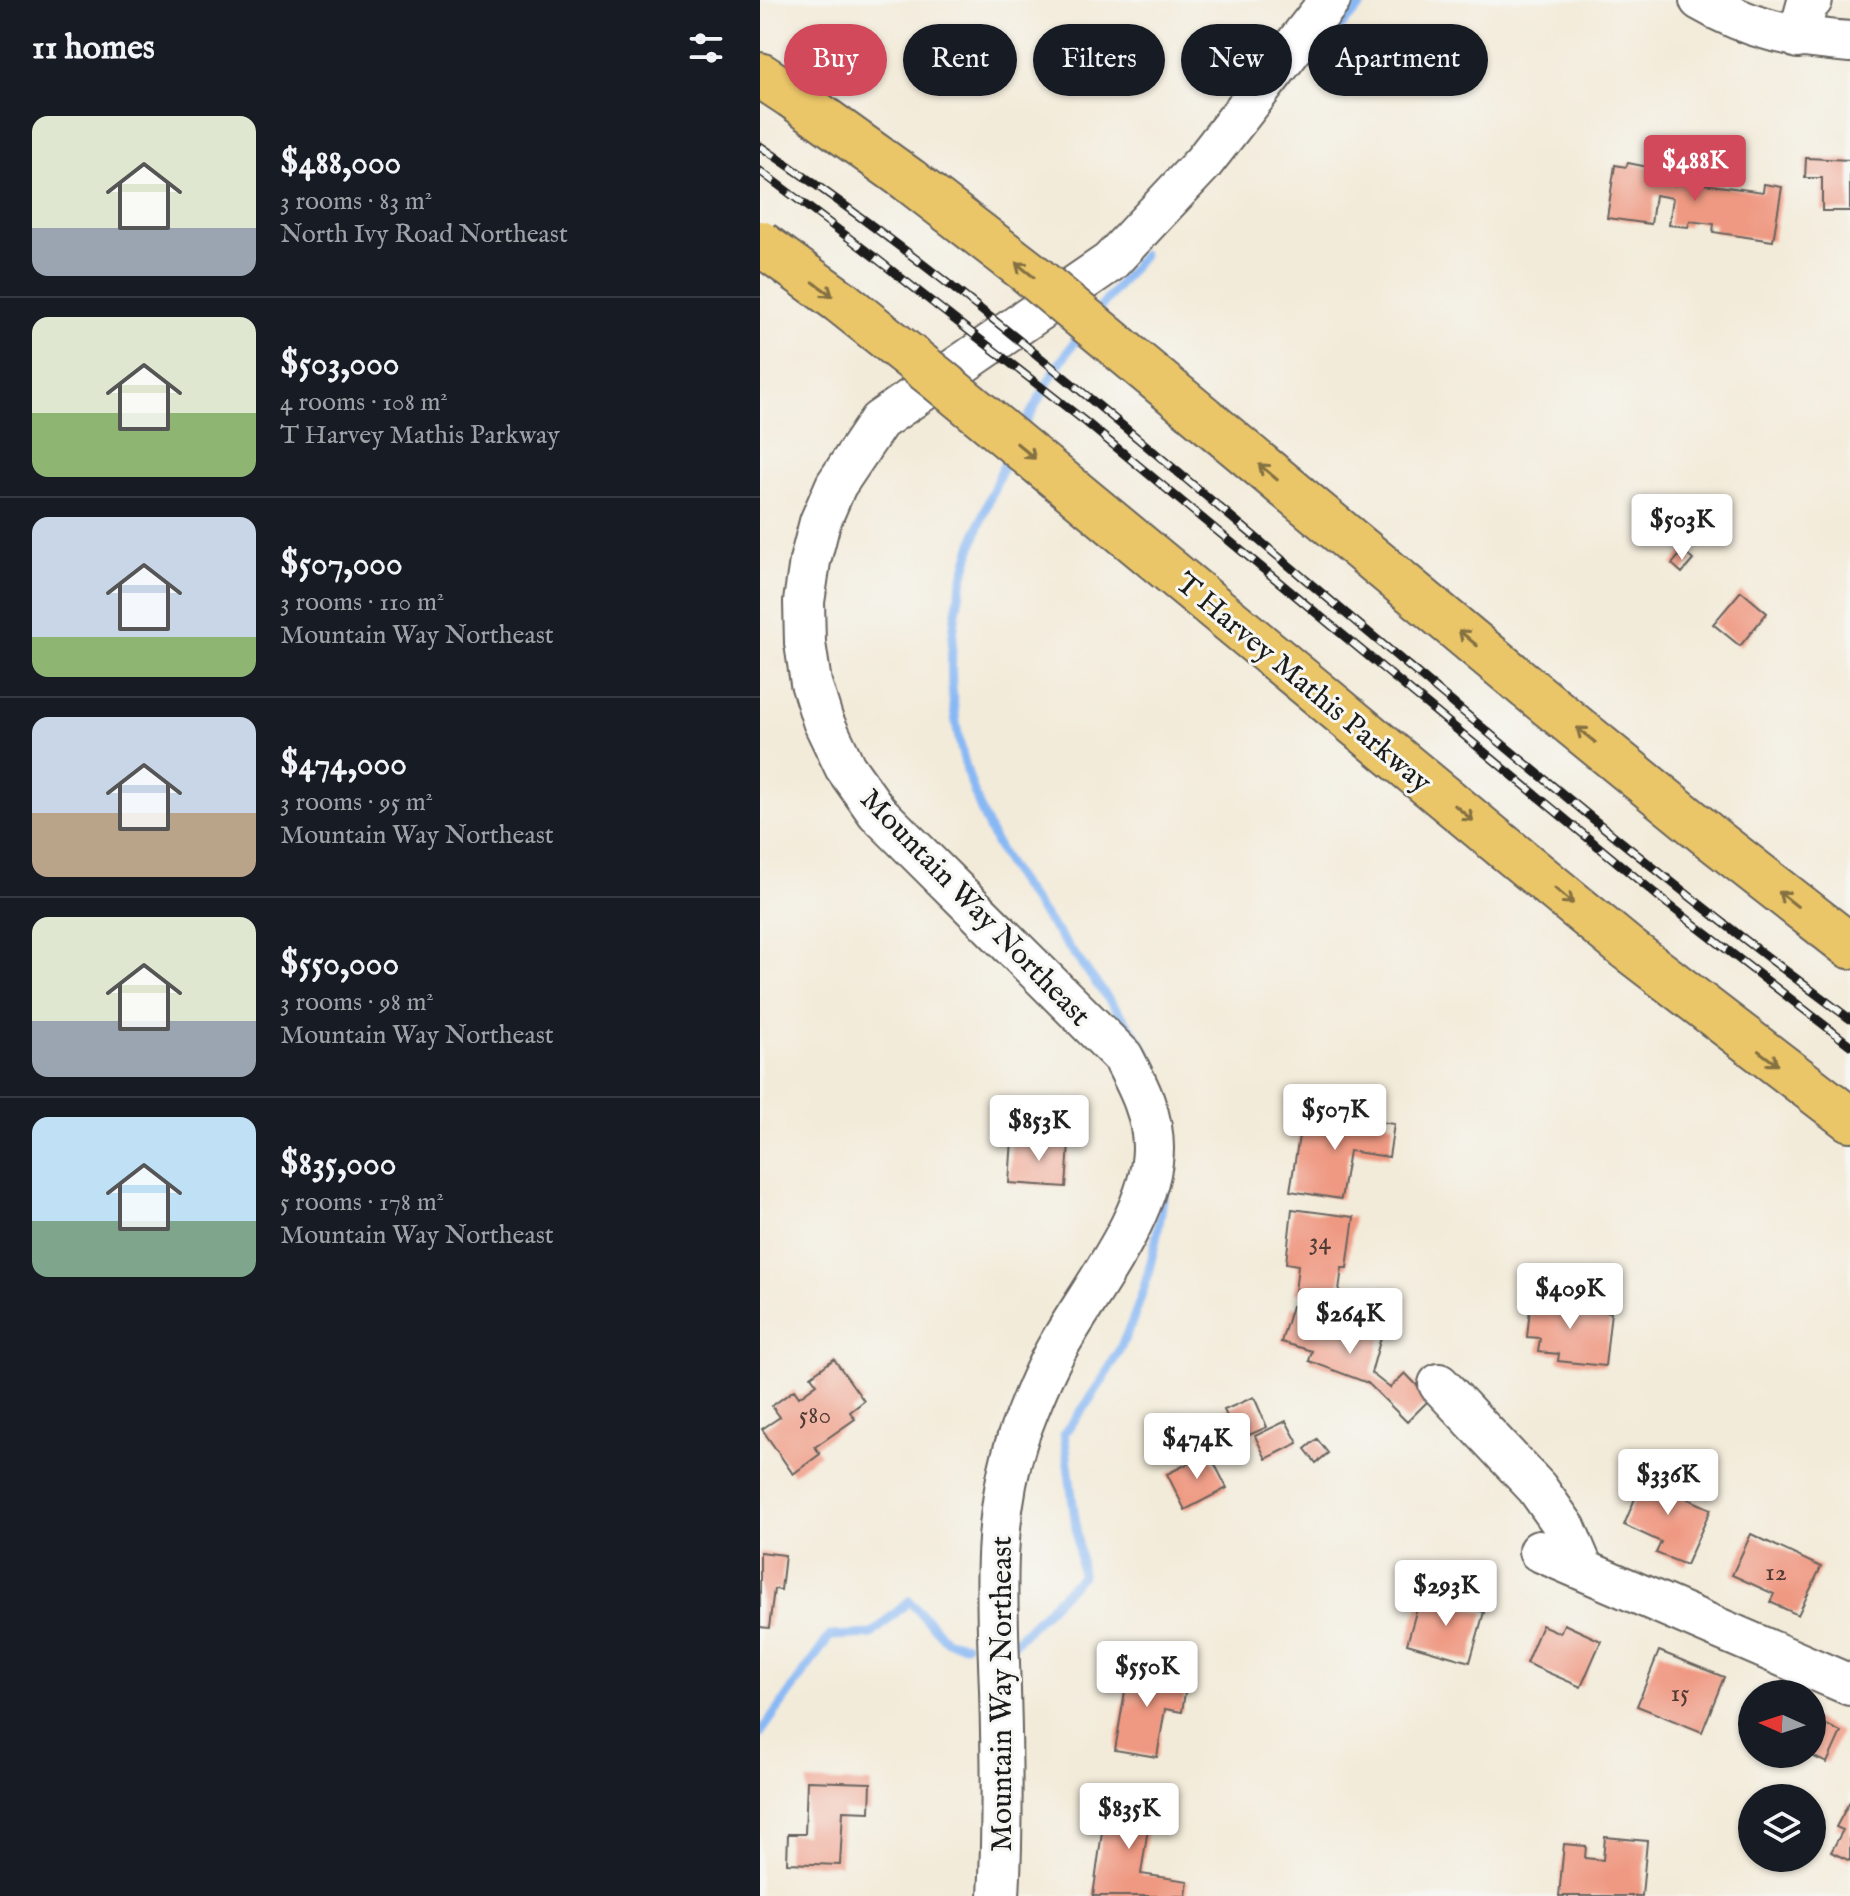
<!DOCTYPE html>
<meta charset="utf-8">
<style>
body{margin:0;font-family:"IM FELL English",serif;background:#20242c;color:#f1f3f6;height:100vh;display:flex;flex-direction:column;font-size:30px;white-space:nowrap}
*{box-sizing:border-box;margin:0}
p{font-size:26px;color:#9ea1a6}
.icon{flex:none;width:44px;height:44px;fill:none;stroke:currentColor;stroke-width:2;stroke-linecap:round;stroke-linejoin:round}
.map{position:relative;flex:1;overflow:hidden}
.side{display:flex;flex-direction:column;background:#171b24;width:760px}
.side>*{flex:none}
.top-card{position:absolute;left:24px;top:24px;width:760px;height:72px;display:flex;gap:16px}
.needle{width:52px;rotate:273deg}
.buttons{position:absolute;left:978px;top:1680px;display:grid;gap:16px}
.buttons a{display:grid;place-items:center;width:88px;height:88px;border-radius:50%;background:#171b24;box-shadow:0 2px 6px #0004;font-size:40px}
.price{position:absolute;translate:-50% -68px;padding:0 18px;border-radius:8px;background:#fff;color:#222;font-size:26px;line-height:52px;filter:drop-shadow(0 2px 4px #0008)}
.price::after{content:'';position:absolute;left:50%;top:48px;width:24px;height:18px;margin-left:-12px;background:inherit;clip-path:polygon(0 0,100% 0,50% 100%)}
.price.on{background:#d1495b;color:#fff}
ul{padding:0;list-style:none}
li{display:flex;align-items:center;gap:24px;height:200px;padding:0 32px}
li+li{border-top:2px solid #363941}
li span{display:grid;place-items:center;flex:none;width:224px;height:160px;border-radius:16px;color:#555}
li>.icon{margin-inline-start:auto}
span .icon{width:96px;height:96px;fill:#fffc;stroke-width:1}
li b{font-size:34px}
h2{display:flex;justify-content:space-between;align-items:center;height:96px;padding:0 32px;font-size:34px}
.tag{padding:0 28px;border-radius:36px;background:#171b24;box-shadow:0 2px 6px #0004;font-size:28px;line-height:72px}
.tag.on{background:#d1495b;color:#fff}
main{display:flex;flex:1;min-height:0}
.map>svg:first-child{display:block}
.lines{fill:none;stroke-linecap:round;stroke-linejoin:round}
.stream{stroke:#88b8f4;stroke-width:9}
.building{fill:#ef9982}
.minor-casing{stroke:#67645e;stroke-width:44}
.highway-casing{stroke:#67645e;stroke-width:48}
.minor{stroke:#fff;stroke-width:40}
.highway{stroke:#ebc669;stroke-width:44}
.rail-casing{stroke:#1c1c1c;stroke-width:9}
.rail{stroke:#f6f6f2;stroke-width:6;stroke-dasharray:18;stroke-linecap:butt}
.highway-bridge-casing{stroke:#67645e;stroke-width:48;stroke-linecap:butt}
.highway-bridge{stroke:#ebc669;stroke-width:44}
.oneway{stroke:#847142}
.labels{text-anchor:middle;stroke-width:6;stroke-linejoin:round;paint-order:stroke}
.number-label{font-size:26px;fill:#513b36}
.street-label{font-size:30px;fill:#1c1c1c;stroke:#f6f6f2}
</style>
<main>
<section class="side">
<h2>11 homes<svg class="icon" aria-label="filters" viewBox="0 0 24 24"><path d="M4 7h16M4 17h16"/><circle cx="9" cy="7" r="2"/><circle cx="15" cy="17" r="2"/></svg></h2>
<ul>
<li><span style="background:linear-gradient(#dfe7d0 70%,#9aa5b1 0)"><svg class="icon" aria-label="home" viewBox="0 0 24 24"><path d="M3 11l9-7 9 7M6 9v11h12V9"/></svg></span><div><b>$488,000</b><p>3 rooms · 83 m²</p><p>North Ivy Road Northeast</p></div></li>
<li><span style="background:linear-gradient(#dfe7d0 60%,#8fb573 0)"><svg class="icon" aria-label="home" viewBox="0 0 24 24"><path d="M3 11l9-7 9 7M6 9v11h12V9"/></svg></span><div><b>$503,000</b><p>4 rooms · 108 m²</p><p>T Harvey Mathis Parkway</p></div></li>
<li><span style="background:linear-gradient(#c9d6e8 75%,#8fb573 0)"><svg class="icon" aria-label="home" viewBox="0 0 24 24"><path d="M3 11l9-7 9 7M6 9v11h12V9"/></svg></span><div><b>$507,000</b><p>3 rooms · 110 m²</p><p>Mountain Way Northeast</p></div></li>
<li><span style="background:linear-gradient(#c9d6e8 60%,#b9a48a 0)"><svg class="icon" aria-label="home" viewBox="0 0 24 24"><path d="M3 11l9-7 9 7M6 9v11h12V9"/></svg></span><div><b>$474,000</b><p>3 rooms · 95 m²</p><p>Mountain Way Northeast</p></div></li>
<li><span style="background:linear-gradient(#dfe7d0 65%,#9aa5b1 0)"><svg class="icon" aria-label="home" viewBox="0 0 24 24"><path d="M3 11l9-7 9 7M6 9v11h12V9"/></svg></span><div><b>$550,000</b><p>3 rooms · 98 m²</p><p>Mountain Way Northeast</p></div></li>
<li><span style="background:linear-gradient(#bfe0f5 65%,#7fa58c 0)"><svg class="icon" aria-label="home" viewBox="0 0 24 24"><path d="M3 11l9-7 9 7M6 9v11h12V9"/></svg></span><div><b>$835,000</b><p>5 rooms · 178 m²</p><p>Mountain Way Northeast</p></div></li>
</ul>
</section>
<div class="map">
<svg width="1090" height="1896" viewBox="0 0 1090 1896">
<rect width="100%" height="100%" fill="#f6f6f2"/>
<filter id="ink" filterUnits="userSpaceOnUse"><feTurbulence type="fractalNoise" baseFrequency=".0125" numOctaves="2"/><feDisplacementMap in="SourceGraphic" scale="16" xChannelSelector="R" yChannelSelector="G"/><feConvolveMatrix kernelMatrix="1 2 1 2 8 2 1 2 1" color-interpolation-filters="sRGB"/></filter>
<filter id="wash" filterUnits="userSpaceOnUse"><feTurbulence type="fractalNoise" baseFrequency=".006" numOctaves="4" result="noise"/><feDisplacementMap in="SourceGraphic" scale="32" xChannelSelector="R" yChannelSelector="G"/><feGaussianBlur stdDeviation="1.8" result="paint"/><feColorMatrix in="noise" values="0 0 0 0 0 0 0 0 0 0 0 0 0 0 0 0 0 1.4 0 .05"/><feComposite in="paint" operator="in"/></filter>
<g filter="url(#wash)">
<rect width="100%" height="100%" fill="#f3ebd9"/>
<g class="lines">
<!-- stream -->
<path class="stream" d="M 542,67 L 606,0
M 337,312 L 383,255
M 260,433 L 295,370 L 323,330
M 249,454 C 199,563 171,658 209,777 C 220,811 235,846 255,876 C 280,913 310,947 336,983 C 363,1019 403,1061 405,1109
M 251,1646 L 322,1575 L 304,1433 C 366,1359 391,1288 404,1192
M 0,1734 L 70,1636 L 112,1634 L 149,1601 L 187,1641 L 205,1645"/>
</g>
<g id="blocks">
<!-- building -->
<path class="building" d="M 1046,158 L 1090,160 L 1090,211 L 1062,211 L 1062,178 L 1045,178 Z
M 868,163 L 898,169 L 896,182 L 915,185 L 918,173 L 936,176 L 935,183 L 1003,192 L 1004,184 L 1022,187 L 1013,241 L 953,232 L 954,224 L 930,221 L 928,227 L 909,225 L 913,198 L 895,195 L 891,224 L 847,218 L 855,165 L 866,167 Z
M 923,551 L 933,560 L 922,573 L 912,564 Z
M 981,591 L 1007,613 L 980,646 L 953,624 Z
M 554,1112 L 634,1124 L 629,1157 L 589,1151 L 581,1199 L 530,1191 L 540,1130 L 551,1132 Z
M 252,1139 L 309,1144 L 306,1187 L 249,1183 Z
M 532,1209 L 594,1217 L 587,1268 L 582,1268 L 578,1298 L 535,1293 L 538,1265 L 526,1263 Z
M 771,1299 L 822,1304 L 822,1309 L 851,1312 L 845,1366 L 798,1361 L 799,1354 L 778,1352 L 780,1338 L 767,1337 Z
M 532,1306 L 622,1334 L 611,1373 L 630,1388 L 645,1373 L 670,1399 L 647,1422 L 608,1383 L 549,1361 L 552,1351 L 521,1342 Z
M 74,1359 L 104,1401 L 90,1412 L 95,1419 L 55,1447 L 60,1454 L 33,1474 L 2,1429 L 20,1417 L 12,1406 L 34,1390 L 39,1397 L 57,1384 L 51,1376 Z
M 494,1397 L 507,1427 L 478,1440 L 464,1410 Z
M 526,1421 L 538,1443 L 506,1459 L 495,1436 Z
M 557,1439 L 568,1453 L 556,1463 L 545,1449 Z
M 449,1453 L 467,1488 L 425,1510 L 407,1474 Z
M 886,1472 L 931,1492 L 928,1499 L 951,1509 L 926,1565 L 896,1553 L 901,1542 L 864,1525 Z
M 991,1534 L 1061,1567 L 1038,1615 L 1010,1602 L 1014,1594 L 972,1575 Z
M 0,1552 L 25,1555 L 21,1590 L 14,1589 L 9,1628 L 0,1627 Z
M 661,1594 L 724,1612 L 710,1662 L 647,1644 Z
M 804,1624 L 841,1641 L 821,1687 L 766,1663 L 782,1625 L 800,1633 Z
M 899,1651 L 964,1677 L 942,1732 L 877,1706 Z
M 370,1662 L 410,1669 L 407,1682 L 426,1686 L 422,1712 L 405,1709 L 397,1757 L 355,1750 Z
M 1052,1718 L 1081,1732 L 1067,1763 L 1052,1756 Z
M 1016,1754 L 1040,1754 L 1036,1763 Z
M 47,1781 L 111,1783 L 110,1812 L 83,1811 L 80,1865 L 27,1863 L 28,1834 L 45,1834 Z
M 348,1789 L 393,1795 L 381,1874 L 428,1881 L 426,1896 L 333,1896 Z
M 1090,1801 L 1090,1861 L 1071,1852 L 1083,1830 L 1076,1827 Z
M 845,1837 L 887,1841 L 882,1896 L 799,1896 L 804,1844 L 826,1846 L 825,1858 L 843,1860 Z"/>
</g>
</g>
<g filter="url(#ink)">
<use href="#blocks" fill-opacity="0" stroke="#67645e" stroke-width="2"/>
<g class="lines">
<defs>
<path id="minor" d="M 940,0 C 993,31 1030,37 1090,42
M 1038,38 L 1047,5 L 1052,0
M 679,1384 L 777,1488 L 806,1529 L 823,1569
M 779,1551 L 1090,1685
M 239,1896 C 243,1827 242,1758 240,1690 C 237,1605 231,1519 258,1437 C 269,1407 281,1376 297,1348 C 328,1293 393,1213 393,1148 C 393,1114 378,1086 363,1057 L 117,812 L 85,767 L 63,721 L 51,683 L 45,643 L 44,602 L 50,561 L 60,522 L 76,485 L 119,421 L 350,262 L 443,163 L 570,0"/>
<path id="highway" d="M 0,75 L 32,96
M 768,688 L 953,839 L 1090,946
M 744,847 L 868,949 L 1090,1119"/>
</defs>
<!-- minor casing -->
<use href="#minor" class="minor-casing"/>
<!-- highway casing -->
<use href="#highway" class="highway-casing"/>
<!-- minor -->
<use href="#minor" class="minor"/>
<!-- highway -->
<use href="#highway" class="highway"/>
<defs>
<path id="rail" d="M 0,146 C 161,255 310,381 458,506 C 666,680 872,858 1090,1019
M 0,171 L 117,259 L 327,423 L 904,901 L 1090,1045"/>
</defs>
<!-- rail casing -->
<use href="#rail" class="rail-casing"/>
<!-- rail -->
<use href="#rail" class="rail"/>
<defs>
<path id="highway-bridge" d="M 32,96 L 149,180 L 267,271 L 768,688
M 0,243 L 80,301 L 178,379 L 744,847"/>
</defs>
<!-- highway-bridge casing -->
<use href="#highway-bridge" class="highway-bridge-casing"/>
<!-- highway-bridge -->
<use href="#highway-bridge" class="highway-bridge"/>
</g>
<!-- one-way arrows -->
<defs><path id="oneway-shaft" d="M-6 0H5M1.5-3L5.5 0L1.5 3" fill="none" stroke-width="1.6" stroke-linecap="round" stroke-linejoin="round" transform="scale(2)"/></defs>
<g class="oneway">
<use href="#oneway-shaft" transform="translate(265 270) rotate(-141)"/>
<use href="#oneway-shaft" transform="translate(63 289) rotate(36)"/>
<use href="#oneway-shaft" transform="translate(266 451) rotate(40)"/>
<use href="#oneway-shaft" transform="translate(508 472) rotate(-140)"/>
<use href="#oneway-shaft" transform="translate(708 638) rotate(-140)"/>
<use href="#oneway-shaft" transform="translate(826 735) rotate(-141)"/>
<use href="#oneway-shaft" transform="translate(704 813) rotate(40)"/>
<use href="#oneway-shaft" transform="translate(804 896) rotate(40)"/>
<use href="#oneway-shaft" transform="translate(1028 899) rotate(-142)"/>
<use href="#oneway-shaft" transform="translate(1008 1058) rotate(37)"/>
</g>
</g>
<g class="labels">
<!-- number labels -->
<g class="number-label">
<text x="560" y="1249">34</text>
<text x="55" y="1423">580</text>
<text x="1016" y="1580">12</text>
<text x="920" y="1701">15</text>
</g>
<!-- street labels -->
<g class="street-label">
<text transform="translate(544 682) rotate(40)" y="10">T Harvey Mathis Parkway</text>
<text transform="translate(216 907) rotate(46)" y="10">Mountain Way Northeast</text>
<text transform="translate(241 1694) rotate(-90)" y="10">Mountain Way Northeast</text>
</g>
</g>
</svg>
<div class="buttons">
<a><svg class="needle" viewBox="-14 -14 28 28"><path d="M0-13l5 13h-10z" fill="#e53935"/><path d="M0 13l5-13h-10z" fill="#9ea1a6"/></svg></a>
<a><svg class="icon" aria-label="layers" viewBox="0 0 24 24"><path d="M12 4l9 5-9 5-9-5zM3 14l9 5 9-5"/></svg></a>
</div>
<b class="price on" style="left:935px;top:203px">$488K</b>
<b class="price" style="left:922px;top:562px">$503K</b>
<b class="price" style="left:575px;top:1152px">$507K</b>
<b class="price" style="left:279px;top:1163px">$853K</b>
<b class="price" style="left:810px;top:1331px">$409K</b>
<b class="price" style="left:590px;top:1356px">$264K</b>
<b class="price" style="left:437px;top:1481px">$474K</b>
<b class="price" style="left:908px;top:1517px">$336K</b>
<b class="price" style="left:686px;top:1628px">$293K</b>
<b class="price" style="left:387px;top:1709px">$550K</b>
<b class="price" style="left:369px;top:1851px">$835K</b>
<div class="top-card">
<a class="tag on">Buy</a>
<a class="tag">Rent</a>
<a class="tag">Filters</a>
<a class="tag">New</a>
<a class="tag">Apartment</a>
</div>
</div>
</main>
